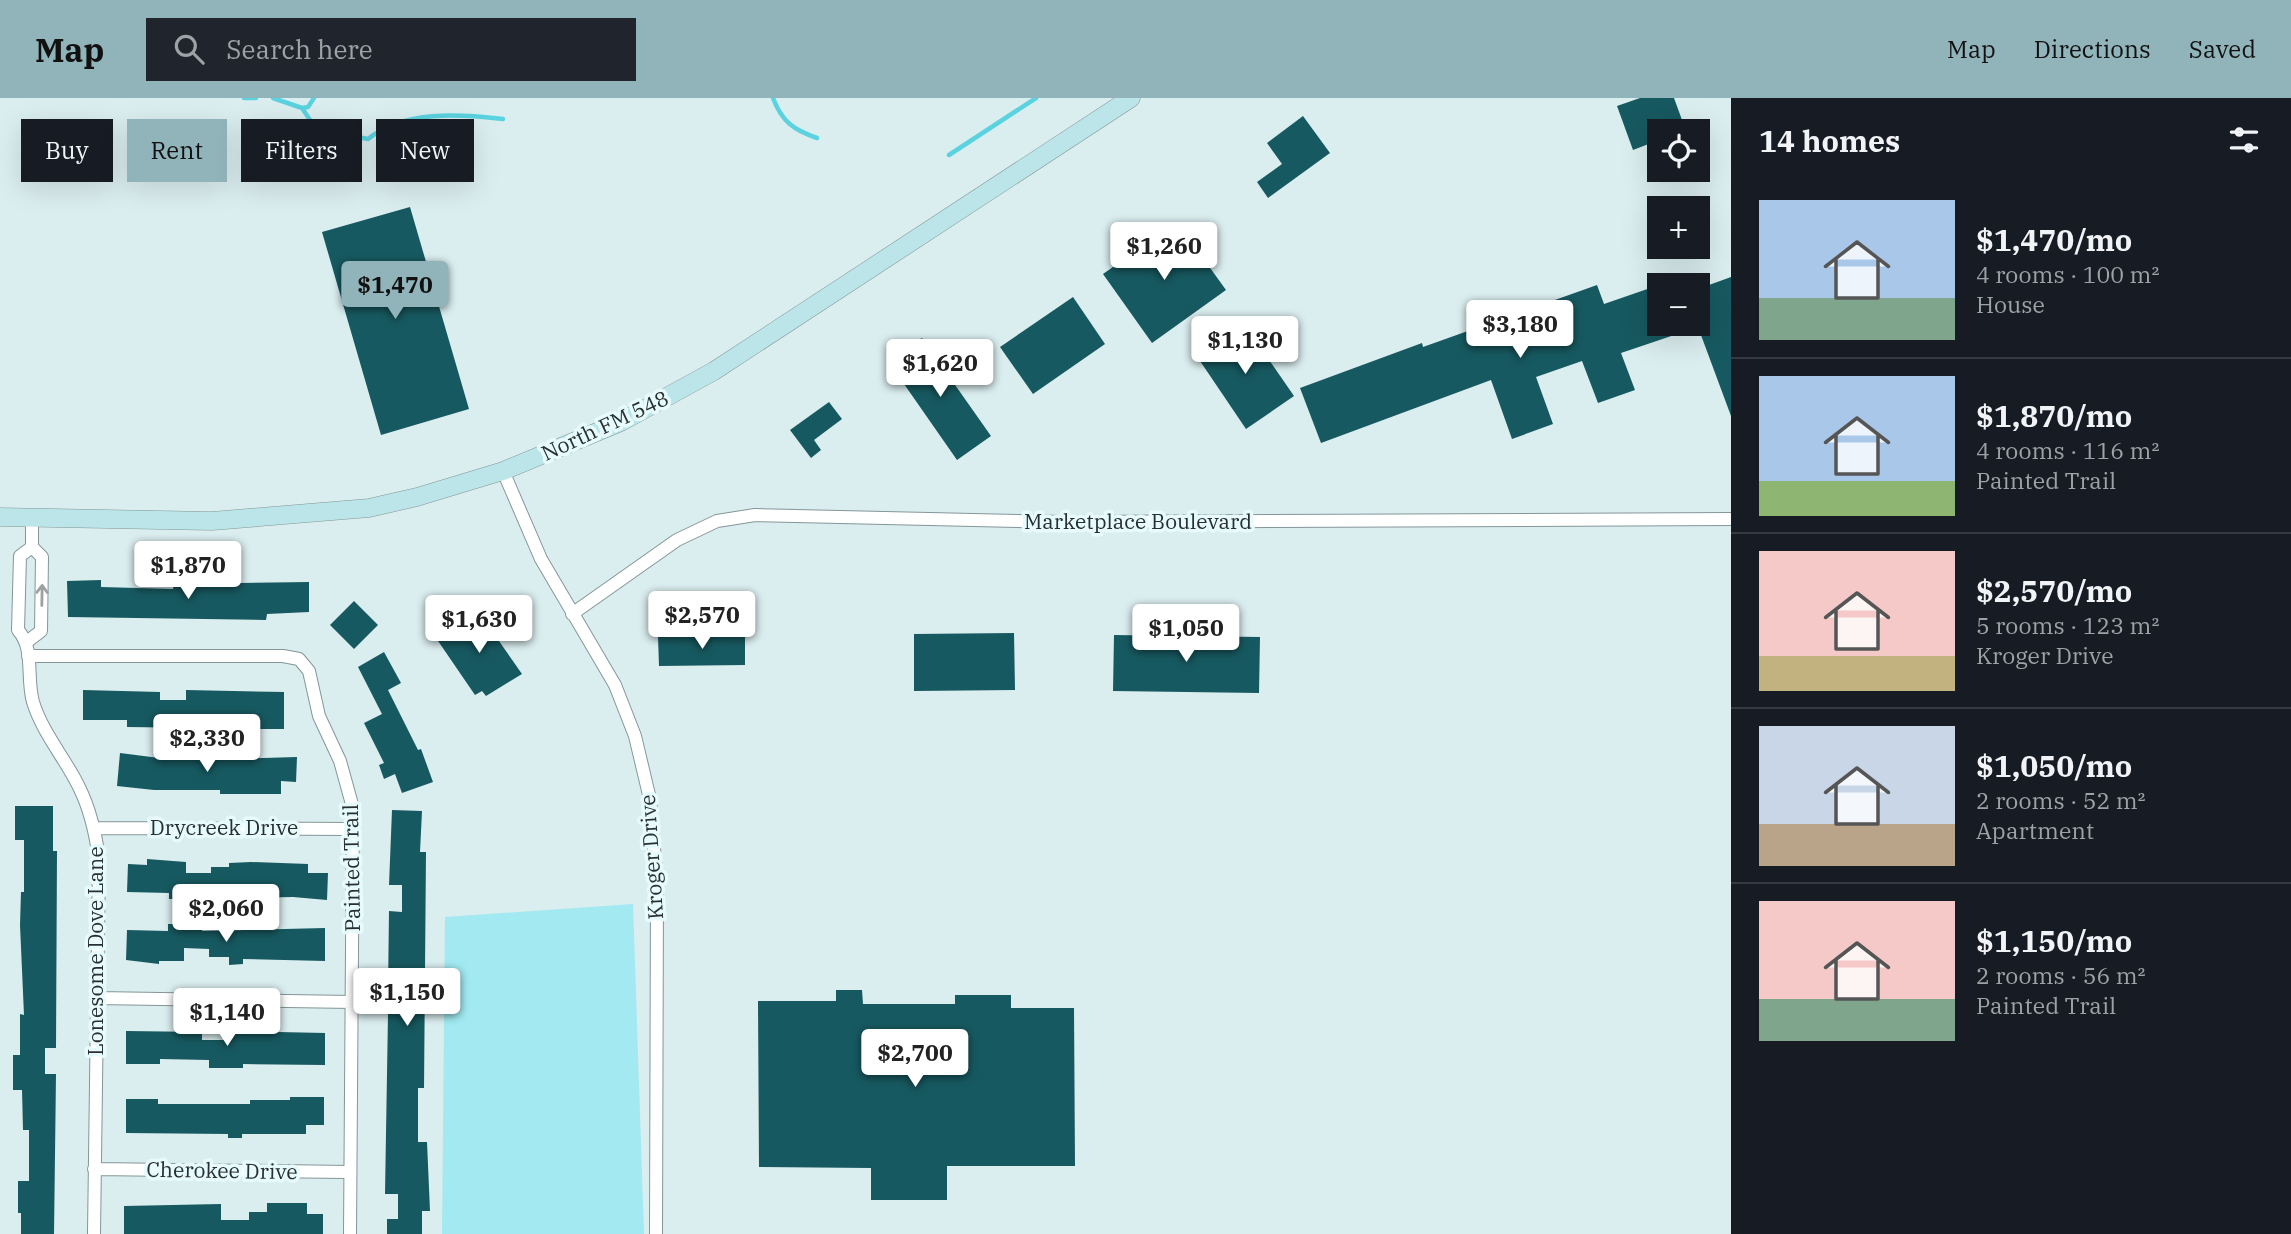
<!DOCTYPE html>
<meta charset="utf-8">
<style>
body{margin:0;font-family:"IBM Plex Serif",serif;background:#20242c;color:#f1f3f6;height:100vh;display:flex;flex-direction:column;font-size:26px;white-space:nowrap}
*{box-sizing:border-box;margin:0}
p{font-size:23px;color:#9ea1a6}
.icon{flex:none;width:38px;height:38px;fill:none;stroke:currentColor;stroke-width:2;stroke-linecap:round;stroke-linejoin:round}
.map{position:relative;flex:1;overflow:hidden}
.side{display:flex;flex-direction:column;background:#171b24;width:560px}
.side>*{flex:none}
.banner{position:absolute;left:21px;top:21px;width:665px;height:63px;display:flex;gap:14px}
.fabs{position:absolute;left:1647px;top:21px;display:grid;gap:14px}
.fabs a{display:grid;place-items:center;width:63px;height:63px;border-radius:0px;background:#171b24;box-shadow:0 7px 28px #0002;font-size:35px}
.price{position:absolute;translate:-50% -60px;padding:0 16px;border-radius:7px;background:#fff;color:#222;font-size:23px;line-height:46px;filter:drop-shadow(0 2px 4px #0008)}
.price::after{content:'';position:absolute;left:50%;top:42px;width:21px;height:16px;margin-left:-10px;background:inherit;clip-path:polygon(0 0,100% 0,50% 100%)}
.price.active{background:#91b4ba;color:#111}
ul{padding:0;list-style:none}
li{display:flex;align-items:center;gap:21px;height:175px;padding:0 28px}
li+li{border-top:2px solid #363941}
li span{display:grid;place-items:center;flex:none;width:196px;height:140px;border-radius:0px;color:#555}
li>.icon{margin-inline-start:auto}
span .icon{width:84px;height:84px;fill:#fffc;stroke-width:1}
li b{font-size:30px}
h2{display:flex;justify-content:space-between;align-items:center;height:84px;padding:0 28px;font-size:30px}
.tag{padding:0 24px;border-radius:0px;background:#171b24;box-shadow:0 7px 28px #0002;font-size:24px;line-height:63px}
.tag.active{background:#91b4ba;color:#111}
header{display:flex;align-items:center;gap:42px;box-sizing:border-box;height:98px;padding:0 35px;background:#91b4ba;color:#111}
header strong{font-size:33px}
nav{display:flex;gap:38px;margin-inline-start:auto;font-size:24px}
.search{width:490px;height:63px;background:#20242c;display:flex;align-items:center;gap:18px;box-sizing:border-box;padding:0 24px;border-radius:0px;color:#9ea1a6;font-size:26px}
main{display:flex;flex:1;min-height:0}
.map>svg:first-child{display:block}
.green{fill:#a2e9f1}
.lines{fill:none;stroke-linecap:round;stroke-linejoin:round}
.stream{stroke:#5bd2df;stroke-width:4.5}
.building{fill:#175960}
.street-casing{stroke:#849698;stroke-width:14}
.secondary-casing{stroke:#849698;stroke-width:19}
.street{stroke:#fff;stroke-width:12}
.secondary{stroke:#bbe5e8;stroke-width:18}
.oneway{stroke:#9ea1a2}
.labels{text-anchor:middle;stroke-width:7;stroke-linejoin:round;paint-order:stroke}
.street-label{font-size:21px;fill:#282f30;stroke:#e7fbfd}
</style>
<header>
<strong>Map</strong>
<div class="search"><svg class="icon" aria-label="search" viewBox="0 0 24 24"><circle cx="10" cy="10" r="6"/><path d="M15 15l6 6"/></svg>Search here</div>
<nav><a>Map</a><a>Directions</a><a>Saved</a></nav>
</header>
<main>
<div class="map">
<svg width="1731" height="1136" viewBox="0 0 1731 1136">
<rect width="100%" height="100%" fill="#daedef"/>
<!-- green -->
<path class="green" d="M 633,806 L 644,1136 L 442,1136 L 445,819 Z"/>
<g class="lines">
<!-- stream -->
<path class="stream" d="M 244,0 L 256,0
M 273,0 L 302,10 L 308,9 L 314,0
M 773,0 C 782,24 794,32 817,40
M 302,10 L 312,25 L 319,45 L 331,47 L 347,37 L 368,41 C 404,12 459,16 503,21
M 949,57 L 1036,0"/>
</g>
<!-- building -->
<path class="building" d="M 1640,0 L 1674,0 L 1686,33 L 1659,33 L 1659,42 L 1633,52 L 1617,8 Z
M 1303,18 L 1330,55 L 1268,100 L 1257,84 L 1282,66 L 1267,45 Z
M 410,109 L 469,311 L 381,337 L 322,134 Z
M 1177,124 L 1226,192 L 1152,245 L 1103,176 Z
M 1731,179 L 1731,318 L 1698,229 L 1621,255 L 1635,292 L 1598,305 L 1582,263 L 1536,279 L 1553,326 L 1512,341 L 1491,282 L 1321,345 L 1300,290 L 1422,245 L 1423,249 L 1597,187 L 1604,206 L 1659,187 L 1659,226 L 1698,226 L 1698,191 Z
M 1073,199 L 1105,246 L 1033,296 L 1000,249 Z
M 1243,224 L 1294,298 L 1246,331 L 1196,257 Z
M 922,240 L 991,338 L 957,362 L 888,263 Z
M 829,304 L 842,321 L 814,342 L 821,352 L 811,360 L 790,332 Z
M 101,482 L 101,489 L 173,491 L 174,486 L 309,484 L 309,514 L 267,516 L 266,522 L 68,519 L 67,483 Z
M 354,503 L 378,527 L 354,551 L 330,527 Z
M 478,513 L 522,576 L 486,598 L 482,593 L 475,597 L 436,540 Z
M 1014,535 L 1015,592 L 914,593 L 914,536 Z
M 1114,537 L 1260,539 L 1259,595 L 1113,593 Z
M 745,538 L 745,567 L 659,568 L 658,539 Z
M 384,554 L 401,585 L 388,592 L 418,652 L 421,651 L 433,684 L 402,695 L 395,676 L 384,681 L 379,667 L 384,665 L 364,625 L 382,616 L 358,569 Z
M 83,592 L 160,594 L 160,602 L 186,602 L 186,592 L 284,594 L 284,631 L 251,631 L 251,621 L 202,622 L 202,630 L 127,629 L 127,622 L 83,622 Z
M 120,655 L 167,661 L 167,658 L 201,658 L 201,662 L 297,659 L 296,684 L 281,683 L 281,696 L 220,696 L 220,692 L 154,692 L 117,688 Z
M 15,708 L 53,708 L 53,753 L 57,753 L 56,950 L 45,950 L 45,976 L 56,976 L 54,1136 L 21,1136 L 21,1115 L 18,1115 L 18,1083 L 29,1083 L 29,1032 L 23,1032 L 22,992 L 13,992 L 13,957 L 20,957 L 20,916 L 24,917 L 20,827 L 21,794 L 24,794 L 24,742 L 15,742 Z
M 392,712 L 422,713 L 420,754 L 426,754 L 424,990 L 418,990 L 418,1044 L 427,1044 L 430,1113 L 422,1113 L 422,1136 L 387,1136 L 387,1121 L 398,1121 L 398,1096 L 385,1096 L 388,916 L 398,916 L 398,893 L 388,893 L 389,813 L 402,814 L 402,787 L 389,787 Z
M 147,761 L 186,764 L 186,775 L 211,775 L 211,769 L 229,769 L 229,765 L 251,764 L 308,766 L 308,775 L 328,775 L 327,802 L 293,799 L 169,801 L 169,795 L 127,794 L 128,766 L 147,767 Z
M 168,826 L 202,826 L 202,833 L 325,830 L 325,863 L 243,861 L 243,866 L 229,867 L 229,859 L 209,859 L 209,851 L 184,850 L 184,863 L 159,863 L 159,866 L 126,862 L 127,832 L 168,833 Z
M 836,892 L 862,892 L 863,906 L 955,906 L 955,897 L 1011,897 L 1011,910 L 1074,910 L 1075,1068 L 947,1068 L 947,1102 L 871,1102 L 871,1070 L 759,1069 L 758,903 L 836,903 Z
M 126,933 L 202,934 L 202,942 L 227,942 L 227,933 L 325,935 L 325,967 L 243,966 L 243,970 L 209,970 L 209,962 L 160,961 L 160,966 L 126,966 Z
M 290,999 L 324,999 L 324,1027 L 306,1027 L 306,1036 L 242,1036 L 242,1040 L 228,1040 L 228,1036 L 126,1035 L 126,1001 L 158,1001 L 158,1006 L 250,1006 L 250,1002 L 290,1002 Z
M 267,1105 L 307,1105 L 307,1116 L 323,1116 L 323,1136 L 124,1136 L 124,1108 L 221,1106 L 221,1122 L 249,1122 L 249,1114 L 267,1114 Z"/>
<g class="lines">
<defs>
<path id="street" d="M 503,373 L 541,461 L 615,587 L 635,638 L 650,701 L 657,787 L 656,1136
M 32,449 L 20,458 L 18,532 C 35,551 26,579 33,604 C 43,636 65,660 79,689 C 91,713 96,737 99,762 L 94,1136
M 572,516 L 677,442 L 717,423 L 755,417 L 1064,424 L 1731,421
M 28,543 L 41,533 L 42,459 L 32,449 L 32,420
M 28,558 L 283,558 L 299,561 L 309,573 L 319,618 L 340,663 L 353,710 L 350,1136
M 94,730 L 353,731
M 97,900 L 353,904
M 94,1071 L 350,1074"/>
<path id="secondary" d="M 0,419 L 212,423 L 369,410 L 417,399 L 503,373 L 621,324 L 714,273 L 1131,0"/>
</defs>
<!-- street casing -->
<use href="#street" class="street-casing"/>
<!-- secondary casing -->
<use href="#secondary" class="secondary-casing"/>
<!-- street -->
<use href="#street" class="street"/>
<!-- secondary -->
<use href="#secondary" class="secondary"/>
</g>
<!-- one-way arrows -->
<defs><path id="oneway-shaft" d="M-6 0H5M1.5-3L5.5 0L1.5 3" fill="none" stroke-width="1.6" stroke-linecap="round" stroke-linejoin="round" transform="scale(1.75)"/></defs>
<use class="oneway" href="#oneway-shaft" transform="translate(42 497) rotate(-89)"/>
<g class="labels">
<!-- street labels -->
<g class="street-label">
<text transform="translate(605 328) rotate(-25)" y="7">North FM 548</text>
<text x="1138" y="431">Marketplace Boulevard</text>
<text x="224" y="737">Drycreek Drive</text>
<text transform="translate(652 759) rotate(-94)" y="7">Kroger Drive</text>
<text transform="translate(352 770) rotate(-91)" y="7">Painted Trail</text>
<text transform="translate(96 853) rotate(-90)" y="7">Lonesome Dove Lane</text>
<text transform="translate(222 1073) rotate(1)" y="7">Cherokee Drive</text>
</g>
</g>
</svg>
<div class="fabs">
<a><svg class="icon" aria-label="locate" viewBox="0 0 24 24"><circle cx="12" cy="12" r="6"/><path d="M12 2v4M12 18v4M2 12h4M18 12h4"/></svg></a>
<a>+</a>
<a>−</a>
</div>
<b class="price" style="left:1164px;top:184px">$1,260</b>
<b class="price active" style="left:395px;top:223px">$1,470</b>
<b class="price" style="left:1520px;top:262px">$3,180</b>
<b class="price" style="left:1245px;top:278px">$1,130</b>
<b class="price" style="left:940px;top:301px">$1,620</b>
<b class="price" style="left:188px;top:503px">$1,870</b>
<b class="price" style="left:702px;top:553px">$2,570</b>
<b class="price" style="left:479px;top:557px">$1,630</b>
<b class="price" style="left:1186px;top:566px">$1,050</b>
<b class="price" style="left:207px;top:676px">$2,330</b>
<b class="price" style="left:226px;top:846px">$2,060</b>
<b class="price" style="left:407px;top:930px">$1,150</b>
<b class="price" style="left:227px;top:950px">$1,140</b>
<b class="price" style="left:915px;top:991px">$2,700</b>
<div class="banner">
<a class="tag">Buy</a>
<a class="tag active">Rent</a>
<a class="tag">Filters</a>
<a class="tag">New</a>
</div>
</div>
<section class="side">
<h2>14 homes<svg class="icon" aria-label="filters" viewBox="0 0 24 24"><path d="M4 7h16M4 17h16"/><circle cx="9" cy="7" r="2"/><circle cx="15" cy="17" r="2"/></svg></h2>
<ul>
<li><span style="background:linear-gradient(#a9c7e8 70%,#7fa58c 0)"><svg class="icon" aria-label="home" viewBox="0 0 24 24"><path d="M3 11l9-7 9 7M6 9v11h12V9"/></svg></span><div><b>$1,470/mo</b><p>4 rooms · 100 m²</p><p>House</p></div></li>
<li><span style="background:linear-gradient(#a9c7e8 75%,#8fb573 0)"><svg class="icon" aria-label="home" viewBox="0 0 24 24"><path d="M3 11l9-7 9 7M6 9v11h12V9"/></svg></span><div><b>$1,870/mo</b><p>4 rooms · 116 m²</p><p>Painted Trail</p></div></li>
<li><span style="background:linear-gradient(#f6c9c9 75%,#c2b280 0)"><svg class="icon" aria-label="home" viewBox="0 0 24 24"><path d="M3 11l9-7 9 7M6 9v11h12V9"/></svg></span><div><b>$2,570/mo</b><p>5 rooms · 123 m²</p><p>Kroger Drive</p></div></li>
<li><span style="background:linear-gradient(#c9d6e8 70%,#b9a48a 0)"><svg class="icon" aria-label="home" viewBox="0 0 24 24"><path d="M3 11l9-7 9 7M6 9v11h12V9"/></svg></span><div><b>$1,050/mo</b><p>2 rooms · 52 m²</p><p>Apartment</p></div></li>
<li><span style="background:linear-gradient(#f6c9c9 70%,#7fa58c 0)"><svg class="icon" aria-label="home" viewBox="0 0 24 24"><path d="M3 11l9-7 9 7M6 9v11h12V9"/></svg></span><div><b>$1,150/mo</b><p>2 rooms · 56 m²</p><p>Painted Trail</p></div></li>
</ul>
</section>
</main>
